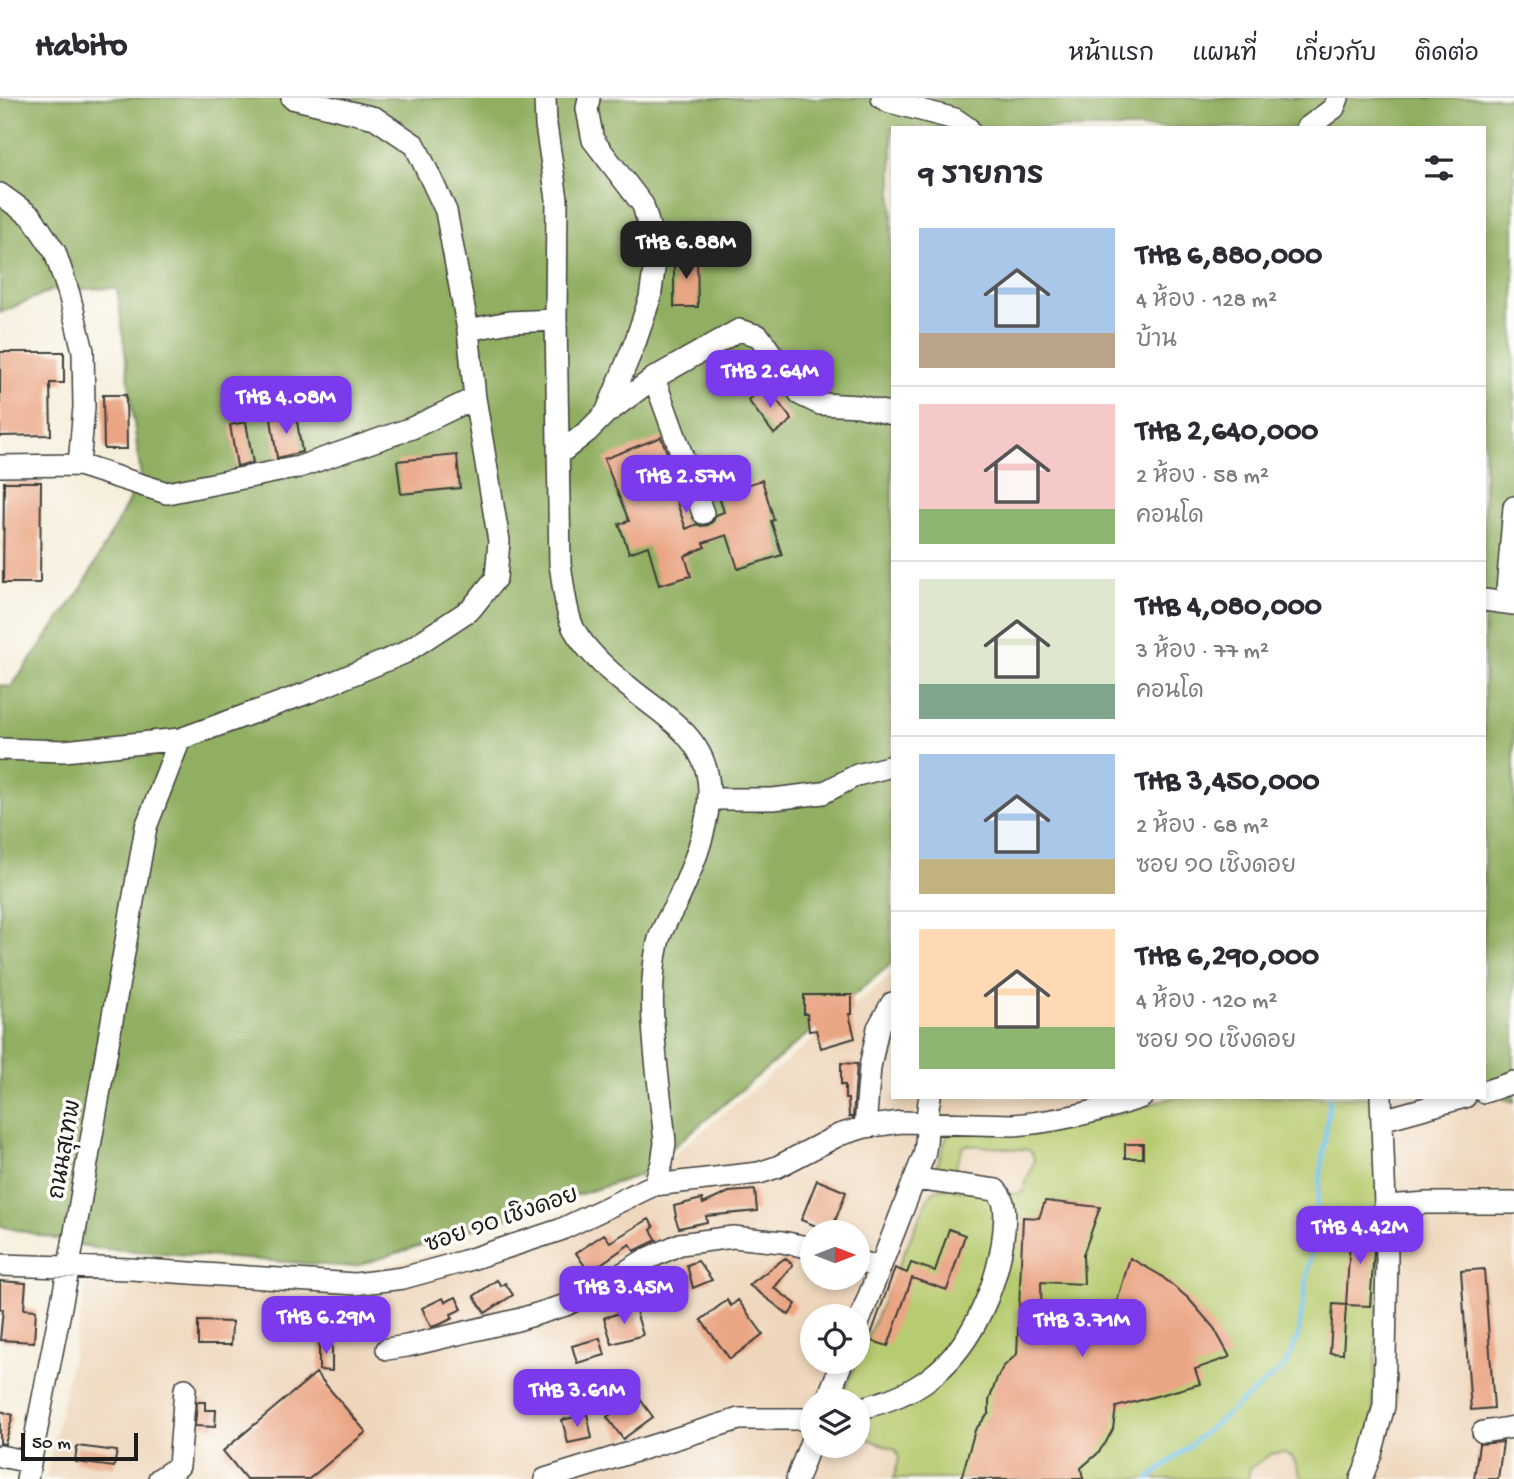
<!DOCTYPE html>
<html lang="th">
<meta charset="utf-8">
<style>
body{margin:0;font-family:"Gochi Hand","Playpen Sans Thai",sans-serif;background:#f7f7f7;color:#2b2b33;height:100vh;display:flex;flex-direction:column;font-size:26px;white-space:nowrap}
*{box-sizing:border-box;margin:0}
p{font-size:23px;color:#7c7c81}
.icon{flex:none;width:38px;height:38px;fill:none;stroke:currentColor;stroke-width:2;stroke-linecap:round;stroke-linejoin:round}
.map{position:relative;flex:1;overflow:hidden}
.sheet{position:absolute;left:891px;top:28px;width:595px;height:973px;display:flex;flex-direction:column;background:#fff;border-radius:0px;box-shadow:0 4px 10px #0003}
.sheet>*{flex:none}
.needle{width:46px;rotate:90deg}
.controls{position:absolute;left:800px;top:1122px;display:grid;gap:14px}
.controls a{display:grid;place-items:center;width:70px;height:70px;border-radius:50%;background:#fff;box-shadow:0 4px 10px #0003;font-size:35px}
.scale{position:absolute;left:21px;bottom:18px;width:117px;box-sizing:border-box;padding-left:7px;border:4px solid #1c1c1c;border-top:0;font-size:19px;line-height:24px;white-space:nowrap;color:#1c1c1c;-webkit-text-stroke:5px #fdfcf7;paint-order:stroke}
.price{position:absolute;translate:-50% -60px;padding:0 16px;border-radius:14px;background:#7c3aed;color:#fff;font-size:23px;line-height:46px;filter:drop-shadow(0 2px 4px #0008)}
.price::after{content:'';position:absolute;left:50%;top:42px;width:21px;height:16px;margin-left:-10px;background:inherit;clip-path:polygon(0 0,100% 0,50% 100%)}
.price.on{background:#222;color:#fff}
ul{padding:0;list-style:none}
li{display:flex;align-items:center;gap:21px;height:175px;padding:0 28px}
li+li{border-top:2px solid #e1e1e2}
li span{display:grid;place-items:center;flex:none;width:196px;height:140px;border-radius:0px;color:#555}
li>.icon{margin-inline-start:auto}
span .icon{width:84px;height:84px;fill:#fffc;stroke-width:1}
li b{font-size:30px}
h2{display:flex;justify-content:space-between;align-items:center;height:84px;padding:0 28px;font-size:30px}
header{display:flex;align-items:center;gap:42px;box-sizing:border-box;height:98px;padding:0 35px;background:#fff;border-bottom:2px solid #e1e1e2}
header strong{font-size:33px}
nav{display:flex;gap:38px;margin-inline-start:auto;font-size:24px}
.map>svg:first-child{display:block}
.built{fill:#eed6bb;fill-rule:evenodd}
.green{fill:#b7cb6f;stroke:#6a7446;stroke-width:2}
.forest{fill:#91af62;stroke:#56663f;stroke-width:2}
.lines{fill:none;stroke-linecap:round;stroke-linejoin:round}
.stream{stroke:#70c2ec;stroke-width:4.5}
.building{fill:#eaa584}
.minor-casing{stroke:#3d3c39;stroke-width:24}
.minor{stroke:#fff;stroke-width:21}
.labels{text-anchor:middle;stroke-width:7;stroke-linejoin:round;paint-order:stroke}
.street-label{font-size:23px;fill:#1c1c1c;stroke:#fdfcf7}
</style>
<header>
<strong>Habito</strong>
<nav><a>หน้าแรก</a><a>แผนที่</a><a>เกี่ยวกับ</a><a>ติดต่อ</a></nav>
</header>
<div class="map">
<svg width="1514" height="1381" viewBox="0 0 1514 1381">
<rect width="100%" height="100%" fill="#fdfcf7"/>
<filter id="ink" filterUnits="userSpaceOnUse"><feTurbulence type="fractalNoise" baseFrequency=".0143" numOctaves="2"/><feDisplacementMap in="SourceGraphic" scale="14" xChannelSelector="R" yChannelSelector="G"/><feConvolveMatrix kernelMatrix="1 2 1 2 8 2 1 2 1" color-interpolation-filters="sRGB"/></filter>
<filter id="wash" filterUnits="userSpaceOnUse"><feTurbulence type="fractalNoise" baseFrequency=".00686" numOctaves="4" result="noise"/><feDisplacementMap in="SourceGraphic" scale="28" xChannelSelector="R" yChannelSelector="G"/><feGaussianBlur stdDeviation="1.57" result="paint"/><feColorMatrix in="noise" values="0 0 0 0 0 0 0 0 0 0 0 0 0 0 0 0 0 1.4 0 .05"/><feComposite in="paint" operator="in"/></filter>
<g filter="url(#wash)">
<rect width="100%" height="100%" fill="#f5eedb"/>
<!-- built -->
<path class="built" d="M 1514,733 L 1514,1381 L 46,1381 L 93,1160 L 353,1177 L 506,1138 L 637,1087 L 892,876 L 892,999 L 1484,999 ZM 812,1134 L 858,1134 L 858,1180 L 812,1180 ZM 812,1218 L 858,1218 L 858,1264 L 812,1264 ZM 812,1302 L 858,1302 L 858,1348 L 812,1348 Z"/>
<!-- green -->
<path class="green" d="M 1175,999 L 1375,999 L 1381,1129 L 1373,1319 L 1358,1381 L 1302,1381 L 1293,1360 L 1283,1354 L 1271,1356 L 1250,1370 L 1248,1381 L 893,1381 L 899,1361 L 896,1352 L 858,1337 L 858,1302 L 840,1302 L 928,1100 L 933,1094 L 940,1090 L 1017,1096 L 1022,1095 L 1034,1063 L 1033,1057 L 1029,1052 L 966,1047 L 963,1049 L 953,1075 L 935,1073 L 948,1036 L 960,1035 L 1048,1034 L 1059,1032 Z"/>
<!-- forest -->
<path class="forest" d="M 0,0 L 1514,0 L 1514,1004 L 1484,995 L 1484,30 L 892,30 L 892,865 L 640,1077 L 353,1169 L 94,1150 L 0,1128 L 0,587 L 11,589 L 83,488 L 141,380 L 117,190 L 52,192 L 0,215 Z"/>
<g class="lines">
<!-- stream -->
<path class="stream" d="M 1149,1381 L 1285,1268 L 1298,1239 L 1313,1140 L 1330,999"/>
</g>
<g id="blocks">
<!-- building -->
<path class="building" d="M 674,156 L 697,156 L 698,209 L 674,209 Z
M 0,254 L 64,254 L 64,285 L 50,285 L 51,337 L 0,338 Z
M 766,288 L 792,322 L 774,336 L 748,302 Z
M 103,297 L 126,297 L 127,351 L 104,351 Z
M 296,317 L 302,354 L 277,360 L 271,321 Z
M 246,324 L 253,365 L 237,368 L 230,327 Z
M 661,339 L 672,368 L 665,370 L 686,431 L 697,426 L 701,428 L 708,427 L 713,423 L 716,417 L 724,414 L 718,396 L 762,382 L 774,422 L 771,423 L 782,457 L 738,471 L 727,437 L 703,445 L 705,449 L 685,458 L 691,478 L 659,487 L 648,448 L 629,455 L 619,426 L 629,423 L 604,361 Z
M 457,357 L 460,390 L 401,396 L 397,363 Z
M 4,384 L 41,384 L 40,485 L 3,485 Z
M 804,897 L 852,897 L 852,916 L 849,916 L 855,940 L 821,950 L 816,932 L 809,933 L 807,916 L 804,916 Z
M 841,965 L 857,966 L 853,1019 L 849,1019 L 848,1001 L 845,1001 L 845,987 L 841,987 Z
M 1125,1046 L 1143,1046 L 1143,1060 L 1125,1060 Z
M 817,1082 L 846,1094 L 831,1134 L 801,1122 Z
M 755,1092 L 757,1113 L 706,1118 L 707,1124 L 679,1130 L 675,1119 L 676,1118 L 674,1108 L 702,1101 L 703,1106 L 729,1094 Z
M 1045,1103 L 1100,1109 L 1083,1157 L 1084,1186 L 1041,1184 L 1042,1226 L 1071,1225 L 1107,1237 L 1130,1160 L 1160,1177 L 1188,1200 L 1214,1230 L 1230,1259 L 1195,1271 L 1200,1286 L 1116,1309 L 1113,1331 L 1106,1344 L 1097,1356 L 1081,1370 L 1083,1381 L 961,1381 L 975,1332 L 989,1315 L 989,1303 L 997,1280 L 1003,1269 L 1017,1256 L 1023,1119 L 1039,1120 Z
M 649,1121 L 654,1129 L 651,1132 L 657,1142 L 634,1153 L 630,1146 L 589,1174 L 576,1155 L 604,1136 L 610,1144 Z
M 1351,1127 L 1373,1128 L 1374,1153 L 1370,1208 L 1346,1207 Z
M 949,1131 L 965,1137 L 947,1192 L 912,1180 L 888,1248 L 869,1242 L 895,1170 L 907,1175 L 911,1165 L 935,1173 Z
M 785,1160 L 793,1167 L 774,1190 L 796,1206 L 789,1217 L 749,1187 Z
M 698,1163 L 712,1182 L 693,1190 L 687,1167 Z
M 1484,1171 L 1494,1310 L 1471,1312 L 1461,1173 Z
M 497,1182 L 501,1188 L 505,1185 L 513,1197 L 485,1215 L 474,1198 Z
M 0,1183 L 26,1185 L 24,1211 L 36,1212 L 34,1244 L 0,1242 L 3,1211 L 0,1211 Z
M 456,1199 L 462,1211 L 451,1216 L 453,1220 L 441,1226 L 431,1229 L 422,1210 L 443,1200 L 445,1204 Z
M 727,1202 L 731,1208 L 738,1202 L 763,1236 L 730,1261 L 701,1222 Z
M 1333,1206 L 1346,1207 L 1343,1256 L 1330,1255 Z
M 635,1210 L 643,1237 L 612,1246 L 604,1220 Z
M 198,1223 L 232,1224 L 231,1247 L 198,1247 Z
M 600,1240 L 605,1257 L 577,1265 L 572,1248 Z
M 319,1243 L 332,1243 L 332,1273 L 319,1272 Z
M 316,1275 L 366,1334 L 309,1381 L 246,1381 L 223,1353 Z
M 637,1297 L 653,1319 L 623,1341 L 607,1319 Z
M 197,1304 L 205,1304 L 205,1312 L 216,1312 L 215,1329 L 195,1328 Z
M 0,1313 L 13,1317 L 5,1346 L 0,1345 Z
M 587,1316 L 592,1340 L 568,1345 L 562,1322 Z
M 1503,1344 L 1498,1381 L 1474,1381 L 1479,1346 Z
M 77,1348 L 117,1353 L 114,1369 L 75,1364 Z"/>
</g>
</g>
<g filter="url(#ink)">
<use href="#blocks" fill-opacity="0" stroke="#3d3c39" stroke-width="2"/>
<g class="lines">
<defs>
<path id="minor" d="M 545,0 L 546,27 L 557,101 L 556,222 L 560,466 C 563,484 566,519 575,533 C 588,555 611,575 630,590 C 659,614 698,635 707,675 C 716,713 694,767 678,802 C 671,816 661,830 658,845 C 644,906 660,983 665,1045 L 662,1065 L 654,1087
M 882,0 L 890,4 L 955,21 L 968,30
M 1307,30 L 1334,10 L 1338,0
M 0,96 L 32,119 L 55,154 L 69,196 L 83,253 L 84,309 L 79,367
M 468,232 L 509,224 L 556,222
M 654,280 L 703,415
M 608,314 L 654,280 L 739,232 L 759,238 L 801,297 L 820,306 L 859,308 L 892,316
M 559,356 L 588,333 L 606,315 L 636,242 L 650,200 L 654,172 L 651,135 L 643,107 L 593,42 L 587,11 L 589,0
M 0,368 L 79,367 L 167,395 L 299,369 L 412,330 L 475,300
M 1484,502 L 1514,506
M 1506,504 L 1514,409
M 180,641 L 310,594 L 404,555 L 471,511 L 496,480 L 499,443 L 475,300 L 468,232 L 446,113 L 415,47 L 375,20 L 292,0
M 0,651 L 64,653 L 180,641 L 146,729 L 69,1168 L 27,1381
M 709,701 L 773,701 L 823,695 L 857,677 L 892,668
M 1484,994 L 1514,984
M 1382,1022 L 1465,999
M 865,1029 L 870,969 L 878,930 L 892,905
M 1386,1108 L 1427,1105 L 1514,1105
M 858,1163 L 880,1170
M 0,1167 L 131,1171 L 355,1186 L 403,1180 L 465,1163 L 560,1132 L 654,1087 L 759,1075 L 777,1069 L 839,1037 L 865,1029 L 901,1024 L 1013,1027 C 1057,1024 1100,1013 1142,999
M 858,1226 L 924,1057 C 929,1038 925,1018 930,999
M 387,1251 L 407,1248 L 517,1222 L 566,1207 L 601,1189 L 643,1163 L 680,1146 L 733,1139 L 782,1144 L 812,1150
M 827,1302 L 842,1264
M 858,1311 C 883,1305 911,1295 931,1279 C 974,1246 999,1184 1004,1132 C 1005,1117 1007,1104 996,1092 L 916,1081
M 1483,1334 L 1514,1329
M 0,1358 L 30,1364
M 159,1381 L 179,1368 L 185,1291
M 545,1381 L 739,1321 L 812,1321
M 797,1381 L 812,1341
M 1361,1381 L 1371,1356 L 1384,1308 L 1387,1160 L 1381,999"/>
</defs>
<!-- minor casing -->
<use href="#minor" class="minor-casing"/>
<!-- minor -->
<use href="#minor" class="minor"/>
</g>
</g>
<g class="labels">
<!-- street labels -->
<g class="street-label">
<text transform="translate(63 1051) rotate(-80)" y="8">ถนนสุเทพ</text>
<text transform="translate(501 1120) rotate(-19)" y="8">ซอย ๑๐ เชิงดอย</text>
</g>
</g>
</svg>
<div class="controls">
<a><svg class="needle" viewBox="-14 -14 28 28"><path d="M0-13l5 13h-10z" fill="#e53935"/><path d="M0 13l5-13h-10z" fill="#7c7c81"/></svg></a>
<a><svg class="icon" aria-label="locate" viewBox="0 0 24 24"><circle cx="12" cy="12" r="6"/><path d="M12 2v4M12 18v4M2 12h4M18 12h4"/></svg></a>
<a><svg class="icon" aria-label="layers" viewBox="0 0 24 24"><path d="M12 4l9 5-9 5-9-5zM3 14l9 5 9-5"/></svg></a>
</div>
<div class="scale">50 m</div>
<b class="price on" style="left:686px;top:183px">THB 6.88M</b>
<b class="price" style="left:770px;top:312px">THB 2.64M</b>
<b class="price" style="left:286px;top:338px">THB 4.08M</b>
<b class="price" style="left:686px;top:417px">THB 2.57M</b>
<b class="price" style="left:1360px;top:1168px">THB 4.42M</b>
<b class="price" style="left:624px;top:1228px">THB 3.45M</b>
<b class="price" style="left:326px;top:1258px">THB 6.29M</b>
<b class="price" style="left:1082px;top:1261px">THB 3.71M</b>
<b class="price" style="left:577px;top:1331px">THB 3.61M</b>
<section class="sheet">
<h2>9 รายการ<svg class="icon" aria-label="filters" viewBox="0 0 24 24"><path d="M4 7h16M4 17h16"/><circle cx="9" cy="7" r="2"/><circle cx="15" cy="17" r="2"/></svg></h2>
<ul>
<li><span style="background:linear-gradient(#a9c7e8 75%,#b9a48a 0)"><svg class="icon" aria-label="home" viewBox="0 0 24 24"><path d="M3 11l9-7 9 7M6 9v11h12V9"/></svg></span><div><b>THB 6,880,000</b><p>4 ห้อง · 128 m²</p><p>บ้าน</p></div></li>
<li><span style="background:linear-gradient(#f6c9c9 75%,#8fb573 0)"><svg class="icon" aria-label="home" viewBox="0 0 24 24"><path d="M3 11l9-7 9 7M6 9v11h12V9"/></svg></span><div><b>THB 2,640,000</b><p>2 ห้อง · 58 m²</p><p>คอนโด</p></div></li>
<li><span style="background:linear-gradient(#dfe7d0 75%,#7fa58c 0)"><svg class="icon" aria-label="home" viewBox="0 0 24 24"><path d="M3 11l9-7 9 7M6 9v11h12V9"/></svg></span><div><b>THB 4,080,000</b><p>3 ห้อง · 77 m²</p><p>คอนโด</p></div></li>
<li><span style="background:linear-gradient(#a9c7e8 75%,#c2b280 0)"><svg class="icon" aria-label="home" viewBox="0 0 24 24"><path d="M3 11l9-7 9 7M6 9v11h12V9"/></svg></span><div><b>THB 3,450,000</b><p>2 ห้อง · 68 m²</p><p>ซอย ๑๐ เชิงดอย</p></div></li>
<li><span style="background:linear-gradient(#ffd9b3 70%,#8fb573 0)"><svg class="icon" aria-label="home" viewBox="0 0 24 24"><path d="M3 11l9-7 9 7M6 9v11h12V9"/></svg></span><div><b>THB 6,290,000</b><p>4 ห้อง · 120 m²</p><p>ซอย ๑๐ เชิงดอย</p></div></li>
</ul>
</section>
</div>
